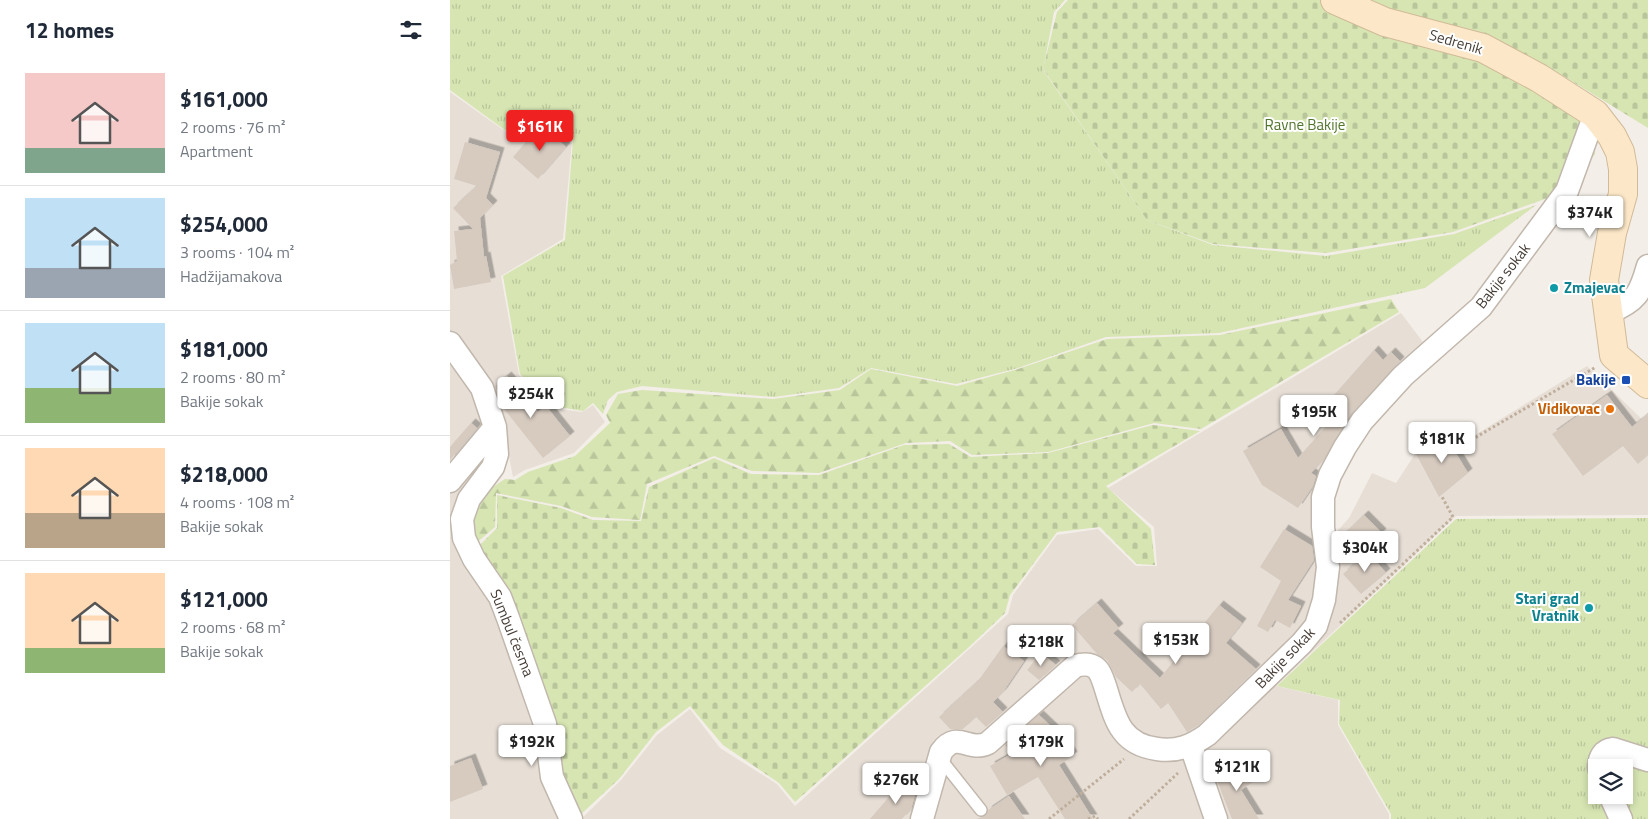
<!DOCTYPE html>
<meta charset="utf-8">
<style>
body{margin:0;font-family:"Titillium Web",sans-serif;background:#f6f6f7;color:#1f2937;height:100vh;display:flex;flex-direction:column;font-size:19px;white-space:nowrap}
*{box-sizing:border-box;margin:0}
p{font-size:16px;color:#747a83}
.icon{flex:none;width:28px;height:28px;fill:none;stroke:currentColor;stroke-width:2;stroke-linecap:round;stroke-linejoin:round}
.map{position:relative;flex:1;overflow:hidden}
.sheet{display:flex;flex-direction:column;background:#fff;width:450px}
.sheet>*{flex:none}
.tools{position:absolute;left:1138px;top:759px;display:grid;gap:10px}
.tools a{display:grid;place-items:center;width:45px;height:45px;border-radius:0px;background:#fff;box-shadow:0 2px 8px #0003;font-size:25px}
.price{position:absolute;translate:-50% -42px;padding:0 11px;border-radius:5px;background:#fff;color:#222;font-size:16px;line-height:32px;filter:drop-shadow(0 1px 2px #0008)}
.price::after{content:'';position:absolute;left:50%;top:30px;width:15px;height:11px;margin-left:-8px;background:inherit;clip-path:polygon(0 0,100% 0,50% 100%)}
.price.current{background:#f02221;color:#fff}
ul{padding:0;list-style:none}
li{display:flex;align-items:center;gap:15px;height:125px;padding:0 25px}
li+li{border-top:1px solid #e0e1e3}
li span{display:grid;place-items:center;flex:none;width:140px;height:100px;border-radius:0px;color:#555}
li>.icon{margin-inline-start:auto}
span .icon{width:60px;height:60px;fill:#fffc;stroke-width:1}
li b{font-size:21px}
h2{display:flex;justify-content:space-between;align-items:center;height:60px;padding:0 25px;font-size:21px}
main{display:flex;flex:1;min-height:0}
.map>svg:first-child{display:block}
.residential{fill:#e7dfd6}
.grass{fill:url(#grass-tufts);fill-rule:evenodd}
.forest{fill:url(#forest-firs)}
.cemetery{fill:url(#cemetery-stones)}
.building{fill:#d7cbc0;filter:url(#shadow)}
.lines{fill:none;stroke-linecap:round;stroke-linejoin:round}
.lane-casing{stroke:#c1b7ad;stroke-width:14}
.street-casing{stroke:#c1b7ad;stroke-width:25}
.secondary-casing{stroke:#d1ba98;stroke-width:30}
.path{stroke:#bfae9c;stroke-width:3;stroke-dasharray:2.5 2.5;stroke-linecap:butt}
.lane{stroke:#fff;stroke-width:11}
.street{stroke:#fff;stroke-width:22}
.secondary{stroke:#fce8c8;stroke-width:28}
.culture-dot{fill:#0f9aa8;stroke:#fff;stroke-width:2}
.transit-dot{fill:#1a4fb4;stroke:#fff;stroke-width:2}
.food-dot{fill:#e8710a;stroke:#fff;stroke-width:2}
.labels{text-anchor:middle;stroke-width:4;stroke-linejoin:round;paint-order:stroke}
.street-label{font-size:15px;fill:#463d36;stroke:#fff}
.park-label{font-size:15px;fill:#52752c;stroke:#fff}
.culture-label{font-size:15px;font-weight:bold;fill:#0d838f;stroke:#fff;text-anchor:start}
.transit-label{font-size:15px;font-weight:bold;fill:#164399;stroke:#fff;text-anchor:end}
.food-label{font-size:15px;font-weight:bold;fill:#c56008;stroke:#fff;text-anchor:end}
</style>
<main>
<section class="sheet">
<h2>12 homes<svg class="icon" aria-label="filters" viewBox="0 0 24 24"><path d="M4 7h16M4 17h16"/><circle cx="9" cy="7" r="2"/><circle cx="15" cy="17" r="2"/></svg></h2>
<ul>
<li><span style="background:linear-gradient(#f6c9c9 75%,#7fa58c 0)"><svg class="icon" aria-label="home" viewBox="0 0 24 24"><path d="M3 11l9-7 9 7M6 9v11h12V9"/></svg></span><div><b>$161,000</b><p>2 rooms · 76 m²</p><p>Apartment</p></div></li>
<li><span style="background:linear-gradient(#bfe0f5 70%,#9aa5b1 0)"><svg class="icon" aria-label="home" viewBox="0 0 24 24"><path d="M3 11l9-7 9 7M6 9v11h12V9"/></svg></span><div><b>$254,000</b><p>3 rooms · 104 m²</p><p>Hadžijamakova</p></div></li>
<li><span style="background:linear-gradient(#bfe0f5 65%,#8fb573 0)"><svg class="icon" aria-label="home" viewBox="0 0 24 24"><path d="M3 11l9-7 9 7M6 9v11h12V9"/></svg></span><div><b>$181,000</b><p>2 rooms · 80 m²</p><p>Bakije sokak</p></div></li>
<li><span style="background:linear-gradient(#ffd9b3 65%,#b9a48a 0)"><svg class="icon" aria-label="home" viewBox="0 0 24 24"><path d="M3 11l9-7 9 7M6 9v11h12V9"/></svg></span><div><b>$218,000</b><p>4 rooms · 108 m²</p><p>Bakije sokak</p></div></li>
<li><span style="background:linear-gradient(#ffd9b3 75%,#8fb573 0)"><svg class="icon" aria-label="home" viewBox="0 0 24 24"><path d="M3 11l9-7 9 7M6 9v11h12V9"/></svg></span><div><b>$121,000</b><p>2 rooms · 68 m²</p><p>Bakije sokak</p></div></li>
</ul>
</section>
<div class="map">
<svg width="1198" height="819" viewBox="0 0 1198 819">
<defs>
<pattern id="grass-tufts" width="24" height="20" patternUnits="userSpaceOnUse" patternTransform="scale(1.25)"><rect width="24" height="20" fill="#d6e5b2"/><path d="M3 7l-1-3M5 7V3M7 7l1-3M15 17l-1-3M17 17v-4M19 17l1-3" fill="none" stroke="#b9c59a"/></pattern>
<pattern id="forest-firs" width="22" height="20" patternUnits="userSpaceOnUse" patternTransform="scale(1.25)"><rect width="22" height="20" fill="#d6e5b2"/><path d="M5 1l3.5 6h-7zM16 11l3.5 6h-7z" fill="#b9c59a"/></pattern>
<pattern id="cemetery-stones" width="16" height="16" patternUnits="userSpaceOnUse" patternTransform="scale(1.25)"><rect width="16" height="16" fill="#d6e5b2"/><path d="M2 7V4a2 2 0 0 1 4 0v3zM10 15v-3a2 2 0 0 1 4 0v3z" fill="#b9c59a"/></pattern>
<filter id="shadow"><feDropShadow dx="4.5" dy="-4.5" stdDeviation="0" flood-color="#0004"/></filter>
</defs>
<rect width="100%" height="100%" fill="#f3eee7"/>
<!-- residential -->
<path class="residential" d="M 0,92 L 59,134 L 79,131 L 93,117 L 122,141 L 113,239 L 51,276 L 69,375 L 102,408 L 132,412 L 143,405 L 155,422 L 124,453 L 75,470 L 63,477 L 55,436 L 0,349 Z
M 951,313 L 979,350 L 877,474 L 881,538 L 899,518 L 922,473 L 946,483 L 965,454 L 993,431 L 1004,448 L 1137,366 L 1198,425 L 1198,515 L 1006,516 L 826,686 L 888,700 L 888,725 L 939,814 L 939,819 L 131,819 L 171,780 L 207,735 L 240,709 L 270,748 L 327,784 L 345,806 L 558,614 L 563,595 L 607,535 L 648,529 L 686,566 L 707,566 L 704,527 L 658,488 Z
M 0,365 L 9,369 L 27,398 L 44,436 L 9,518 L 48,599 L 119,819 L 0,819 Z"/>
<!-- grass -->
<path class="grass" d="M 0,0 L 615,0 L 604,12 L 593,70 L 697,220 L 763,245 L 876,256 L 1004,234 L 1086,205 L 975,288 L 769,333 L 656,337 L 568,368 L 506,384 L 421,368 L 389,388 L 324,397 L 192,386 L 167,392 L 158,400 L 153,414 L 143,403 L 133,411 L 103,406 L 70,374 L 53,276 L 115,240 L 123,140 L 92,116 L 79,130 L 59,133 L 0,90 Z
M 1198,518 L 1198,819 L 941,819 L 941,814 L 889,724 L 890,700 L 827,686 L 1006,519 ZM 1146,768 L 1174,768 L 1174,795 L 1146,795 Z"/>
<!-- forest -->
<path class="forest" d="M 941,299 L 949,312 L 751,429 L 704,423 L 598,452 L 522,455 L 500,441 L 456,443 L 369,473 L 302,471 L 264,456 L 197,484 L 190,520 L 142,517 L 111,506 L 46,493 L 45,527 L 24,545 L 23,506 L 34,493 L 55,479 L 65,480 L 78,472 L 125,456 L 160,423 L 156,415 L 168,394 L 192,390 L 323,399 L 390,390 L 421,369 L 507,386 L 568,369 L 657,339 L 770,335 Z"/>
<!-- cemetery -->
<path class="cemetery" d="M 618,0 L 885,0 L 1033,48 L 1145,114 L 1145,154 L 1117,191 L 1003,232 L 876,253 L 763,244 L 697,220 L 593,69 L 607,12 Z
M 909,0 L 1198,0 L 1198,128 L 1102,69 L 1023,35 Z
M 703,425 L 750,431 L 656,486 L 701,529 L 705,565 L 687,564 L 650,527 L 607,532 L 560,595 L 555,613 L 519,647 L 345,802 L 329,783 L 273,745 L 240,706 L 206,732 L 169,779 L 129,816 L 25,550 L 47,528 L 47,495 L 111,508 L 143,520 L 191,521 L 199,487 L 264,458 L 301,474 L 369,475 L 454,445 L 499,444 L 521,457 L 598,453 Z"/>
<!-- building -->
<path class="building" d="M 91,125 L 116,147 L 88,179 L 63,157 Z
M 15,142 L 50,152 L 36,198 L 43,205 L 30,218 L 34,257 L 36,256 L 41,282 L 4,289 L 0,265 L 7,261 L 4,231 L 23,229 L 3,208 L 27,186 L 4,179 Z
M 924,350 L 933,360 L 941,352 L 950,361 L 901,414 L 874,459 L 861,473 L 866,476 L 863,486 L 848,508 L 812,485 L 793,451 L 831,429 L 848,458 L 889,412 L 878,402 Z
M 57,376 L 88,412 L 96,406 L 120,436 L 93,458 L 51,405 L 45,386 Z
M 1157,395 L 1182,427 L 1198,414 L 1198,455 L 1188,464 L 1173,446 L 1133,476 L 1102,434 Z
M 21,423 L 27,428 L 0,460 L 0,447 Z
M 993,432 L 1018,473 L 989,497 L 966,454 Z
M 914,515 L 932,533 L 909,555 L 891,537 Z
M 834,529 L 862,546 L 864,560 L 838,600 L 851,606 L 840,628 L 825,620 L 818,632 L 807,626 L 831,581 L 810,567 Z
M 918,552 L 936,573 L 911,594 L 893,574 Z
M 647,603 L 669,628 L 663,633 L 710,678 L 769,605 L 792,623 L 776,643 L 806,669 L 749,725 L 737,732 L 718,703 L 711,709 L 690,684 L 682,692 L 666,677 L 657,660 L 647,654 L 622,625 Z
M 553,646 L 574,661 L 553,692 L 543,702 L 553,712 L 536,727 L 526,717 L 513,729 L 500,729 L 489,717 L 528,681 Z
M 591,653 L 606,665 L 589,680 L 577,670 Z
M 589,715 L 609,734 L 623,756 L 609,765 L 643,819 L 615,819 L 588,777 L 557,795 L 540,766 L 563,753 L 555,745 Z
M 21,758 L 33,789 L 0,802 L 0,766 Z
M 789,761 L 804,781 L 791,790 L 809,819 L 782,819 L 766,778 Z
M 452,782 L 465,795 L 461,809 L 452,819 L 420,819 Z
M 559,796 L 575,819 L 526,819 L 535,816 L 538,810 Z"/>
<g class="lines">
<defs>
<path id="lane" d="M 489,757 L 531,810"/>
<path id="street" d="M 1158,313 C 1187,301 1190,294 1198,266
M 0,343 L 32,388 L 45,427 L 47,454 L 43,467 L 19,499 L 12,519 L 14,538 L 24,559 L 50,597 L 58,618 L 95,724 L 102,777 L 121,819
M 0,481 L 45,427
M 741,746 L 766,819
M 1149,768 C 1149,758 1153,750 1163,749 L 1198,760
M 1160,795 L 1171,819
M 472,819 L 491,752 C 508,729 518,753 538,743 L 625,666 C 632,664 641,663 647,669 C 651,673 653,680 655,686 C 665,717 669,744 707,749 C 728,752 741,746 757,735 L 852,643 L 866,626 L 874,600 L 878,567 L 873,527 L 873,497 L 880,475 L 895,447 L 912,421 L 953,376 L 1031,307 L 1117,191 L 1145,114"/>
<path id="secondary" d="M 885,0 L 935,22 L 1033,48 L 1089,78 L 1145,114 L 1162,136 L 1170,152 L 1173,169 L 1173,194 L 1162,233 L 1154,280 L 1164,355 L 1198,384"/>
</defs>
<!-- lane casing -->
<use href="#lane" class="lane-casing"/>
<!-- street casing -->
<use href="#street" class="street-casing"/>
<!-- secondary casing -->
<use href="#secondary" class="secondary-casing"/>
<!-- path -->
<path class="path" d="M 1004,450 L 1146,367
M 890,623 L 1003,517 L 991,495
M 599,819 L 674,759
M 638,819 L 645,816 L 648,819
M 679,819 L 728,773"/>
<!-- lane -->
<use href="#lane" class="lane"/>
<!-- street -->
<use href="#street" class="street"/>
<!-- secondary -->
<use href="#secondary" class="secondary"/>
</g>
<!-- markers -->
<g class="culture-dot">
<circle cx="1104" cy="288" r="5"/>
<circle cx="1139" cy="608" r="5"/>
</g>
<rect class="transit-dot" x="1171" y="375" width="10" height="10" rx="2.5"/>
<circle class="food-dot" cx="1160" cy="409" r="5"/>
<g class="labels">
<!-- street labels -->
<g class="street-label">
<text transform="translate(1006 42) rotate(16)" y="5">Sedrenik</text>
<text transform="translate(1053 276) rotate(-52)" y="5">Bakije sokak</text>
<text transform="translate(62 633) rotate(68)" y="5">Sumbul česma</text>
<text transform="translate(835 658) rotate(-46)" y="5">Bakije sokak</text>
</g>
<!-- park labels -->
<g class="park-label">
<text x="855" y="130">Ravne Bakije</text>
</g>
<!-- culture labels -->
<g class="culture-label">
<text x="1114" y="293">Zmajevac</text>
<text x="1129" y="604" text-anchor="end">Stari grad<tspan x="1129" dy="17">Vratnik</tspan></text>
</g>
<!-- transit labels -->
<g class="transit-label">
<text x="1166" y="385">Bakije</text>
</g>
<!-- food labels -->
<g class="food-label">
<text x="1150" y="414">Vidikovac</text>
</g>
</g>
</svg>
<div class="tools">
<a><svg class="icon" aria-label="layers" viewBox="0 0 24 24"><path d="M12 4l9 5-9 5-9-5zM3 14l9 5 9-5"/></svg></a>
</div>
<b class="price current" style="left:90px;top:152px">$161K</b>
<b class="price" style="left:1140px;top:238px">$374K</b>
<b class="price" style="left:81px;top:419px">$254K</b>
<b class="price" style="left:864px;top:437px">$195K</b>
<b class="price" style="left:992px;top:464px">$181K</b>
<b class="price" style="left:915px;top:573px">$304K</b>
<b class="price" style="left:726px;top:665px">$153K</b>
<b class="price" style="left:591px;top:667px">$218K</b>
<b class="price" style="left:82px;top:767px">$192K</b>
<b class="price" style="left:591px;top:767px">$179K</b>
<b class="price" style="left:787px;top:792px">$121K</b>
<b class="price" style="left:446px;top:805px">$276K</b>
</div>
</main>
